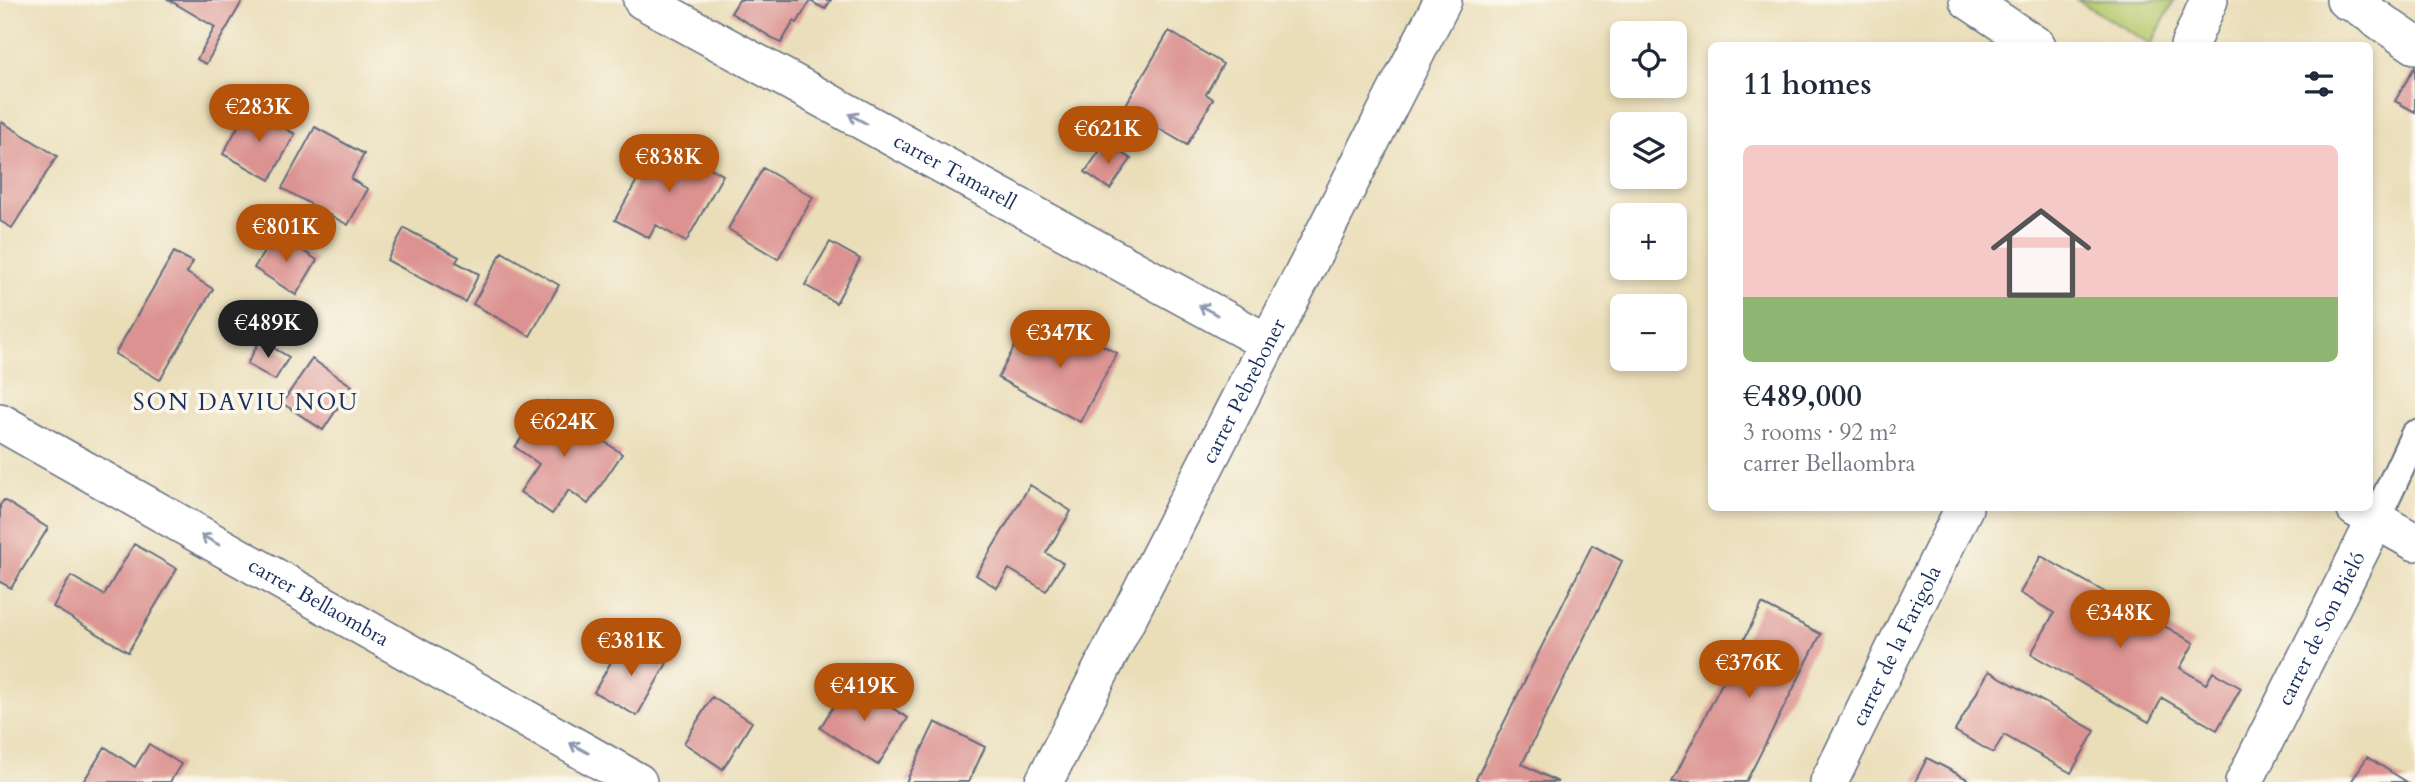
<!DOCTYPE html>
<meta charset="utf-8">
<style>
body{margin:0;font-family:Cardo,serif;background:#f2f2f3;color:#1f2937;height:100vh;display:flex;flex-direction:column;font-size:26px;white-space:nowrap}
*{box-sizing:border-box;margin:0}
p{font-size:23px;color:#747a83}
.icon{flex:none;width:38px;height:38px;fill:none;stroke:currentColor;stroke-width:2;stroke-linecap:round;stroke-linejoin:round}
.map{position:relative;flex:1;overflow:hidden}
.panel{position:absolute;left:1708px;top:42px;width:665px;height:469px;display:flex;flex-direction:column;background:#fff;border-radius:10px;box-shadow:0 4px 10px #0003}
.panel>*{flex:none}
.tools{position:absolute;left:1610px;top:21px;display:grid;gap:14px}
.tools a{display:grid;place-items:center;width:77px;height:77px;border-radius:10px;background:#fff;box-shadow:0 4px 10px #0003;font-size:35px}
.price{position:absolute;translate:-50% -60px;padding:0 16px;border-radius:24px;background:#b45309;color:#fff;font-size:23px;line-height:46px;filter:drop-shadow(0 2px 4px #0008)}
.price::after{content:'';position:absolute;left:50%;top:42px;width:21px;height:16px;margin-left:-10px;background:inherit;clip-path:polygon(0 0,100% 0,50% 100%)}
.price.selected{background:#222;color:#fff}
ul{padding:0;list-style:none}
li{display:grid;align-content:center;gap:14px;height:371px;padding:0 35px}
li span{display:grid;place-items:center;height:217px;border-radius:10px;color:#555}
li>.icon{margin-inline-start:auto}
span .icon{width:126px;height:126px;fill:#fffc;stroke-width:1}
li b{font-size:30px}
h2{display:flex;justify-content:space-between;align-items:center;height:84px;padding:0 35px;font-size:30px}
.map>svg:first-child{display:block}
.green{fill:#b6c96d;stroke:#687c66;stroke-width:2}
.building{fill:#db9290}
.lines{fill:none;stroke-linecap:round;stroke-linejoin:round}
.pedestrian-casing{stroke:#636c7e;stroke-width:32}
.minor-casing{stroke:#636c7e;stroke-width:40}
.pedestrian{stroke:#fff;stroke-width:28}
.minor{stroke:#fff;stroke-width:37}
.oneway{stroke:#8d97ae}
.labels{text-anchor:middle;stroke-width:7;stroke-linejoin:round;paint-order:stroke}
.street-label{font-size:21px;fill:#1b2f5e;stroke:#fbf7ec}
.neighbourhood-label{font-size:23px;letter-spacing:2px;fill:#1b2f5e;stroke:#fbf7ec}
</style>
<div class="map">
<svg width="2415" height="782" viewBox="0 0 2415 782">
<rect width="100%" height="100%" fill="#fbf7ec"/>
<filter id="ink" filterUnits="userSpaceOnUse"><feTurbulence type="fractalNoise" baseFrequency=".0143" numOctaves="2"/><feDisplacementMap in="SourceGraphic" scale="14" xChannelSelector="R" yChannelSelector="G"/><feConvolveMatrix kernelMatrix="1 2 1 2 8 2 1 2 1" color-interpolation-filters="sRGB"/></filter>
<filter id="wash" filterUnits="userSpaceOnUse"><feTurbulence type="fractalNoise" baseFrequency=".00686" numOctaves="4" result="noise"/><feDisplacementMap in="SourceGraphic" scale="28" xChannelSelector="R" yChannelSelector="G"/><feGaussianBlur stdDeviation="1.57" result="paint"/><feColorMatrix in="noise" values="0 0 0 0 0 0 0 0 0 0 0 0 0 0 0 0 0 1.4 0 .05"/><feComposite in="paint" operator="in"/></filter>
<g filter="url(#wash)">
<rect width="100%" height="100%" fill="#eadeb9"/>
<!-- green -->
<path class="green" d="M 2077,0 L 2173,0 L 2174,1 L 2151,44 Z"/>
<g id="blocks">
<!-- building -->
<path class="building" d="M 169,0 L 243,0 L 206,64 L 197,59 L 215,27 Z
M 739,0 L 831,0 L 825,9 L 810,1 L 797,23 L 794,21 L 781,43 L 731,13 Z
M 1169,31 L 1223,64 L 1206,94 L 1213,99 L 1187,145 L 1124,108 Z
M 2415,66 L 2415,112 L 2395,101 Z
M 248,108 L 295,134 L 270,180 L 223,154 Z
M 2,122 L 57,156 L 12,228 L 0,221 L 0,125 Z
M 315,127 L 364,154 L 351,179 L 368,189 L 348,225 L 282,188 Z
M 659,140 L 723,175 L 686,242 L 656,225 L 649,238 L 615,220 Z
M 1106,142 L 1131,159 L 1110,189 L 1085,172 Z
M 763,168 L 813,197 L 778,259 L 728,229 Z
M 404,228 L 459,257 L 456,262 L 479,274 L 465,302 L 387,260 Z
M 276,233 L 317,260 L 296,295 L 254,268 Z
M 830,242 L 860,259 L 836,303 L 805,285 Z
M 174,252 L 193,262 L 187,273 L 213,289 L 160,380 L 115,354 Z
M 502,252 L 559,285 L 530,336 L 473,304 Z
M 1058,322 L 1117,353 L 1080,422 L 998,378 L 1020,336 L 1043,349 Z
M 260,340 L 289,357 L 275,380 L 247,364 Z
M 312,359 L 352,386 L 323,430 L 282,403 Z
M 548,401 L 622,454 L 588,504 L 569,490 L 552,514 L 520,492 L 539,464 L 515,447 Z
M 1030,485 L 1071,511 L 1046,553 L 1063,563 L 1046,591 L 1009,569 L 997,588 L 976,575 Z
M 4,500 L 48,528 L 11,588 L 0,582 L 0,505 Z
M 134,544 L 177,569 L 128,652 L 53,607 L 71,576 L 104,595 Z
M 1592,545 L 1622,561 L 1522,764 L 1558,782 L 1481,782 L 1476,779 Z
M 2041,556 L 2194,643 L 2180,668 L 2206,684 L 2213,672 L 2241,688 L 2217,730 L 2162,698 L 2149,722 L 2031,654 L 2054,613 L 2020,593 Z
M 1762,604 L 1821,634 L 1746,782 L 1672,782 Z
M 624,639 L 667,663 L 637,716 L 594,692 Z
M 1989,671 L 2095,731 L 2071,773 L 2004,735 L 1993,753 L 1955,731 Z
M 849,681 L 908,718 L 878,765 L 820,728 Z
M 712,697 L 752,722 L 723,769 L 684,743 Z
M 935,722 L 985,747 L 969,782 L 906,782 Z
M 149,744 L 181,764 L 170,782 L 83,782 L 105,747 L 135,767 Z
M 2367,757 L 2407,782 L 2351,782 Z
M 1927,758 L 1973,782 L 1915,782 Z"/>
</g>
</g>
<g filter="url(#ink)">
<use href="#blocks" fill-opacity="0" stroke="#636c7e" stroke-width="2"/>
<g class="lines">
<defs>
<path id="pedestrian" d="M 2375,521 L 2415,435"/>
<g id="minor">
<path id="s1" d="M 642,0 L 1268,343"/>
<path d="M 1968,0 L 2037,46"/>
<path d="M 2345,0 L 2357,5 L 2415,45"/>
<path d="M 2189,46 L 2209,0"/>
<path id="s2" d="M 0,422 L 638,782"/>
<path d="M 2355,508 L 2415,542"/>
<path id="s3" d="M 1044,782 L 1443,0"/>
<path id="s4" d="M 1829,782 L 1964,508"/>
<path id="s5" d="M 2244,782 L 2375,521"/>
</g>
</defs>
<!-- pedestrian casing -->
<use href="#pedestrian" class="pedestrian-casing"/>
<!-- minor casing -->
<use href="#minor" class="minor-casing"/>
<!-- pedestrian -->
<use href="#pedestrian" class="pedestrian"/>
<!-- minor -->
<use href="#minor" class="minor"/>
</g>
<!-- one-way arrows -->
<defs><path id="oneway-shaft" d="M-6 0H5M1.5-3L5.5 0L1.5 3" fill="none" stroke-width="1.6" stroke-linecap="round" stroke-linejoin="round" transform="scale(1.75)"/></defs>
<g class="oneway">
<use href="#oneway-shaft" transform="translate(858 119) rotate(-151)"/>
<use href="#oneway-shaft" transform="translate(1208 310) rotate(-151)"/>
<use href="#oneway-shaft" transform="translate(210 540) rotate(-151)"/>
<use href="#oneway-shaft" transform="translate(579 748) rotate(-151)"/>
</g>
</g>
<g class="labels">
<!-- street labels -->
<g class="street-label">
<text dy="7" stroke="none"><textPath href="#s1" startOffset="357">carrer Tamarell</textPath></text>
<text dy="7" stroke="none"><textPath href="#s3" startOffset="439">carrer Pebreboner</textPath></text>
<text dy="7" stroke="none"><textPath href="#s2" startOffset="366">carrer Bellaombra</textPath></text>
<text dy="7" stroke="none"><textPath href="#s5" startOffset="172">carrer de Son Bieló</textPath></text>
<text dy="7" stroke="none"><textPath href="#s4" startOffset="152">carrer de la Farigola</textPath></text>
</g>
<!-- neighbourhood labels -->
<g class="neighbourhood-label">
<text x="246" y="410">SON DAVIU NOU</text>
</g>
</g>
</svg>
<div class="tools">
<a><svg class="icon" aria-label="locate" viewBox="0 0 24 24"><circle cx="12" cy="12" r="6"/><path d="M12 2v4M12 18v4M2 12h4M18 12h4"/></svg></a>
<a><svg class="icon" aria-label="layers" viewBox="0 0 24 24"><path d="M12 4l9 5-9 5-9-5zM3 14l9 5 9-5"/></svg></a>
<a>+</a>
<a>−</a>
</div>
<b class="price" style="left:259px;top:144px">€283K</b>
<b class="price" style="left:1108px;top:166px">€621K</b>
<b class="price" style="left:669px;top:194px">€838K</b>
<b class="price" style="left:286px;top:264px">€801K</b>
<b class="price selected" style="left:268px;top:360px">€489K</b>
<b class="price" style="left:1060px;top:370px">€347K</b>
<b class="price" style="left:564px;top:459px">€624K</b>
<b class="price" style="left:2120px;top:650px">€348K</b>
<b class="price" style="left:631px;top:678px">€381K</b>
<b class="price" style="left:1749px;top:700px">€376K</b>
<b class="price" style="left:864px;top:723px">€419K</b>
<section class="panel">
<h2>11 homes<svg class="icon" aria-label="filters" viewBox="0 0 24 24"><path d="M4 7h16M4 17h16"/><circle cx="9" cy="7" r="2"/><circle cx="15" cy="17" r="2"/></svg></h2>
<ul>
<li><span style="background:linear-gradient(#f6c9c9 70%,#8fb573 0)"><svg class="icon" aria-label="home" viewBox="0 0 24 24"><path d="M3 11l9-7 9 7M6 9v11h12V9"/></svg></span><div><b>€489,000</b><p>3 rooms · 92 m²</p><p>carrer Bellaombra</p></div></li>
</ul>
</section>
</div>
